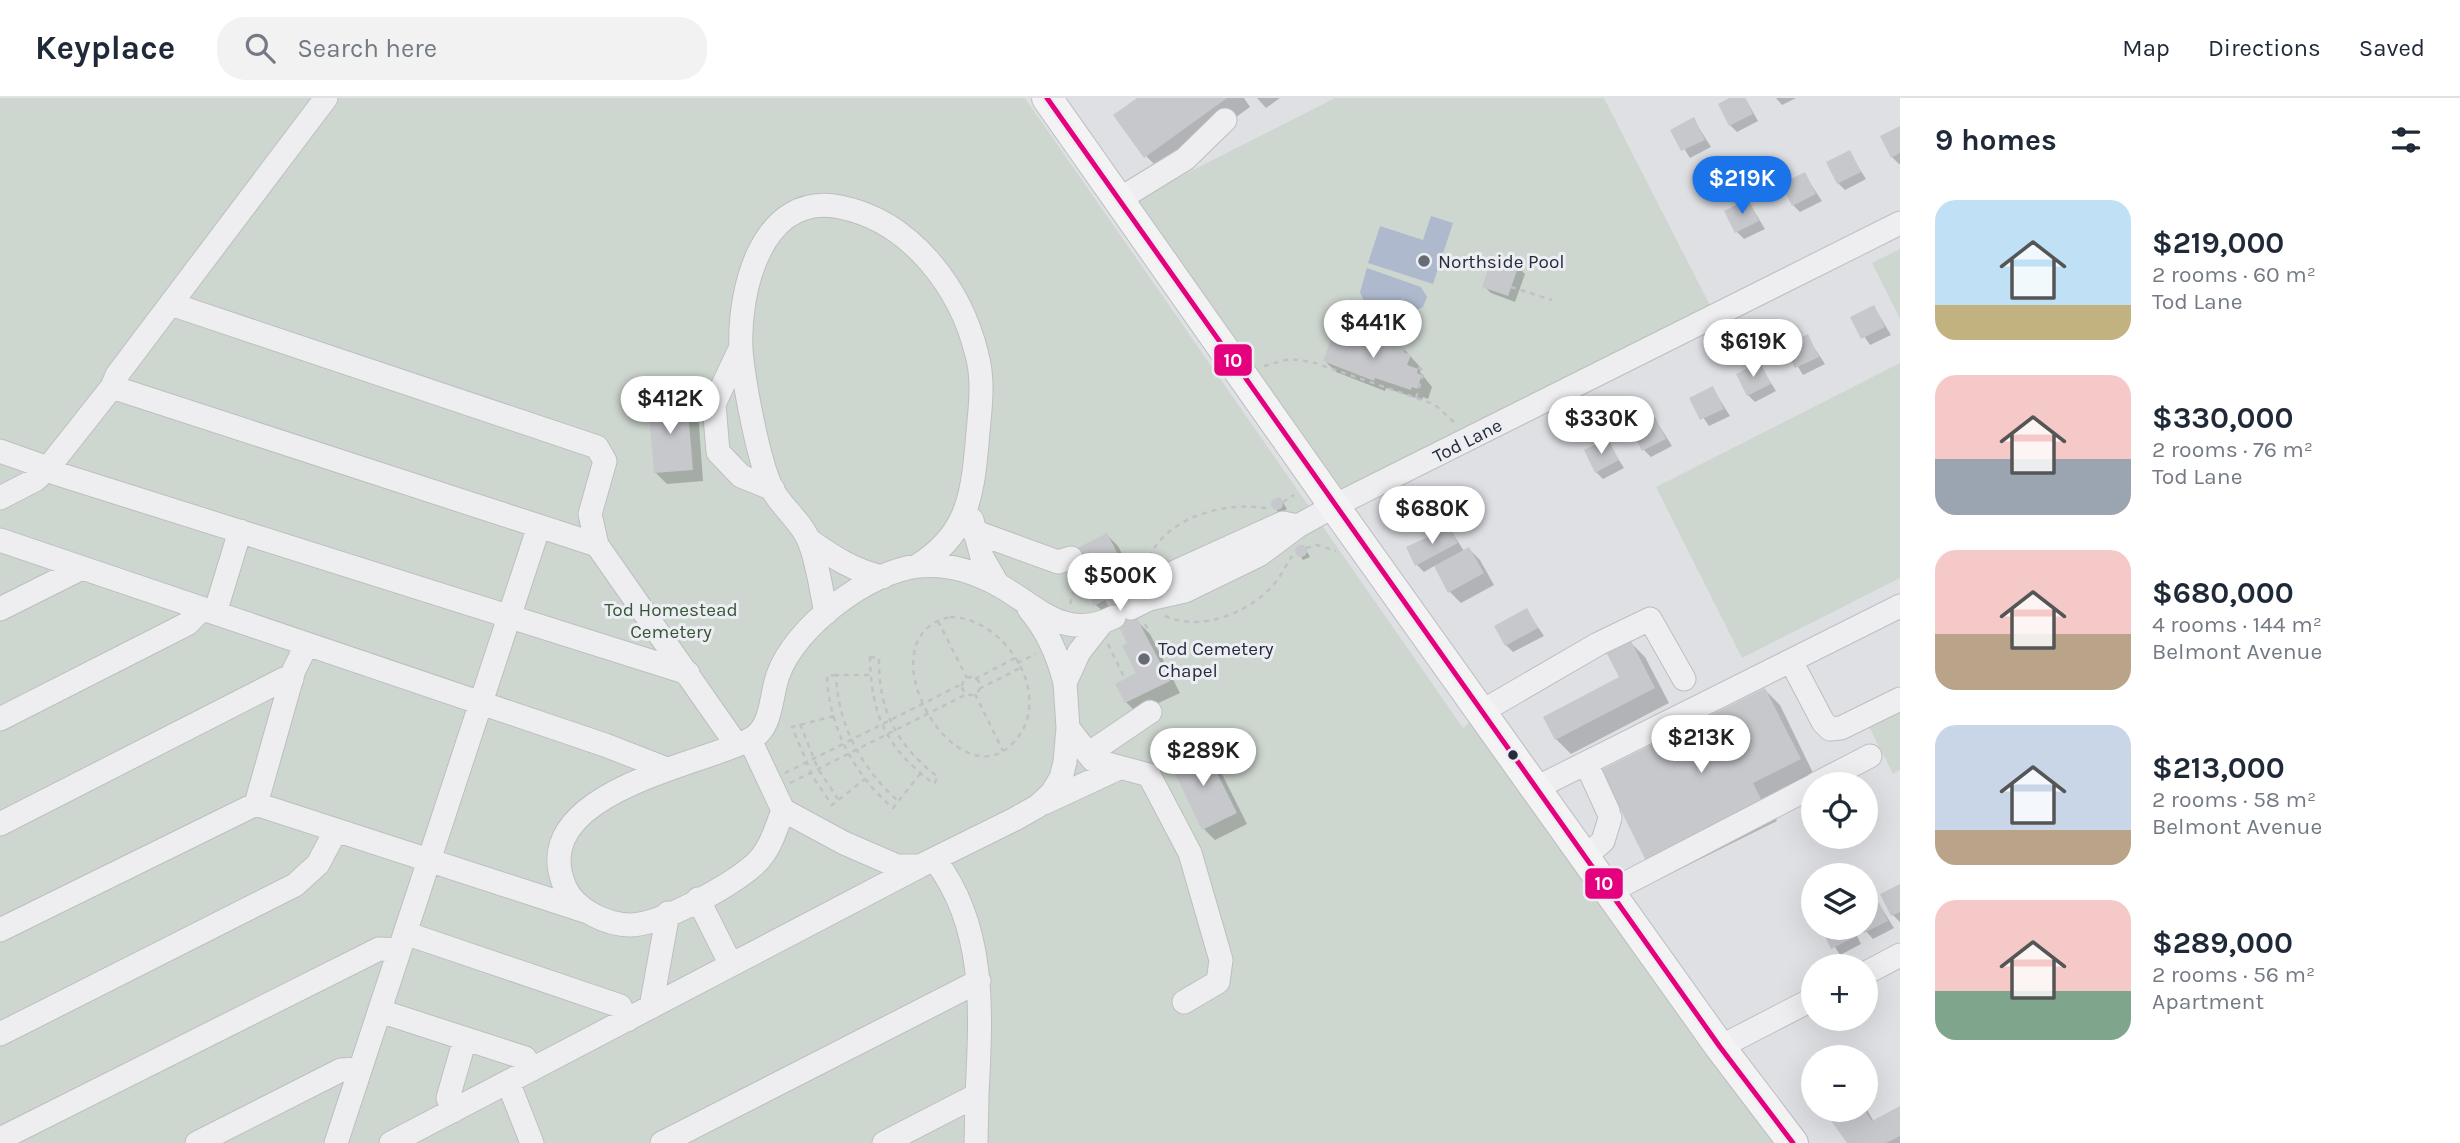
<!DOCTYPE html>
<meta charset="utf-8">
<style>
body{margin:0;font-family:Karla,sans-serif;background:#f2f2f3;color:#1f2937;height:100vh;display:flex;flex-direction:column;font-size:26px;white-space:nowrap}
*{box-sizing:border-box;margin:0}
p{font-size:23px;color:#747a83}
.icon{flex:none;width:38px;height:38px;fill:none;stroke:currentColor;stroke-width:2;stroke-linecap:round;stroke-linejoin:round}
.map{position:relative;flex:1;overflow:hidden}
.drawer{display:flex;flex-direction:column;background:#fff;width:560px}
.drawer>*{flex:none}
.controls{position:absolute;left:1801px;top:674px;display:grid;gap:14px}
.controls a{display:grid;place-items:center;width:77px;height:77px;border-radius:50%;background:#fff;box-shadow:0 7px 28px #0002;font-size:35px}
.price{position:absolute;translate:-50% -60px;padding:0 16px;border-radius:24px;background:#fff;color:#222;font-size:23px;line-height:46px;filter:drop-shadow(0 2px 4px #0008)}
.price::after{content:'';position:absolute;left:50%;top:42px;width:21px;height:16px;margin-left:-10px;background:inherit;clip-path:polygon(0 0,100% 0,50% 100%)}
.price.selected{background:#1a73e8;color:#fff}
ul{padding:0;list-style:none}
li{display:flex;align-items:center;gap:21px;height:175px;padding:0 35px}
li span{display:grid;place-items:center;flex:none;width:196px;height:140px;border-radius:21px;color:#555}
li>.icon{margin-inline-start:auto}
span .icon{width:84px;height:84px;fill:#fffc;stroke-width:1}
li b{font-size:30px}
h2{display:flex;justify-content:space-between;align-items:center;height:84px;padding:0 35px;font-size:30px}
header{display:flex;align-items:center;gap:42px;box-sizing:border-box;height:98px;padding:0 35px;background:#fff;border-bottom:2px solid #e0e1e3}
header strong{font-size:33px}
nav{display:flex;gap:38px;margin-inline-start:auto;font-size:24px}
.search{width:490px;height:63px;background:#f2f2f3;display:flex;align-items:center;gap:18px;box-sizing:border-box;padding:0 24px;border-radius:28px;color:#747a83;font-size:26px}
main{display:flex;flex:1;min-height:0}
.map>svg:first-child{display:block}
.green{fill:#ced7cf}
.water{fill:#aeb9ce}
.shadow{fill:#0003}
.building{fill:#c7c8cc}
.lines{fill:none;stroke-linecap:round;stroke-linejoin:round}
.minor-casing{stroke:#bdbec2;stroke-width:25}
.major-casing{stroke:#bcbdc1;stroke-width:32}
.path{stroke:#c0c1c7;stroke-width:2.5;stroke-dasharray:5 5;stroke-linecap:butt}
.minor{stroke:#eeeef0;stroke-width:23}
.major{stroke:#f3f3f4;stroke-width:30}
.bus-1-casing{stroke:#eceef4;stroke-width:10}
.bus-1{stroke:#e5007d;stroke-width:5}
.poi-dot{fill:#676b76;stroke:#eceef4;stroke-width:2.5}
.bus-dot{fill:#272c3b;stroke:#eceef4;stroke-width:2.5}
.labels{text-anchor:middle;stroke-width:6;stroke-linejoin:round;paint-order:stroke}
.poi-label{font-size:19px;fill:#272c3b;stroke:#eceef4;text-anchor:start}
.street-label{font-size:19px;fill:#272c3b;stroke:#eceef4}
.park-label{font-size:19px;fill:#375635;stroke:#eceef4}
.line-badge{stroke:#eceef4;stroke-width:2.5}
.badge-label{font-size:19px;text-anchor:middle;font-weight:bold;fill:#fff}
</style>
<header>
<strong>Keyplace</strong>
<div class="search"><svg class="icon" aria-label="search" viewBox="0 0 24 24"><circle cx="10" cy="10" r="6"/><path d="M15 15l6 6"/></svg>Search here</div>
<nav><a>Map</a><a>Directions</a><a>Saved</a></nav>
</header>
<main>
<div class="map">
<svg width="1900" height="1045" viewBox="0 0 1900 1045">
<rect width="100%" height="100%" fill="#dfe0e4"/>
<!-- green -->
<path class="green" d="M 0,0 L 1025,0 L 1463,630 L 1481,614 L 1793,1045 L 0,1045 Z
M 1335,0 L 1604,0 L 1715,217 L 1334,408 L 1122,108 Z
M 1900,151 L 1900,221 L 1872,165 Z
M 1900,265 L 1900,480 L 1742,560 L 1656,389 Z
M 1900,608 L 1900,672 L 1893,676 L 1867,625 Z"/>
<!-- water -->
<path class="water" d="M 1431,118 L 1453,125 L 1433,186 L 1368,165 L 1380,128 L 1423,142 Z
M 1367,170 L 1421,189 L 1427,199 L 1423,209 L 1412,214 L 1410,219 L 1390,213 L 1387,222 L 1369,216 L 1372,207 L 1364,203 L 1360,194 Z"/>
<!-- shadow -->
<path class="shadow" d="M 1140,0 L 1244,0 L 1250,9 L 1161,73 L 1146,58 Z
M 1257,0 L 1280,0 L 1266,10 Z
M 1733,0 L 1745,0 L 1758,23 L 1737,34 L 1730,27 Z
M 1776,0 L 1796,0 L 1782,7 Z
M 1694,22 L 1711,49 L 1690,60 L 1673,32 Z
M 1900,30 L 1900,66 L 1899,66 L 1892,59 Z
M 1849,54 L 1866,81 L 1845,92 L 1838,85 Z
M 1804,76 L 1822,103 L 1800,114 L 1793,107 Z
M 1748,103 L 1765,131 L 1744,141 L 1737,134 Z
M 1518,169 L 1525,176 L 1515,204 L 1491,195 L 1484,188 Z
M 1874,209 L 1891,237 L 1870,247 L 1852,220 Z
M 1807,239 L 1825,266 L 1803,277 L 1786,249 Z
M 1405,252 L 1421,270 L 1420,274 L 1432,289 L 1428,301 L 1423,299 L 1422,302 L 1386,290 L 1385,293 L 1336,274 L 1325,263 Z
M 1759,266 L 1776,293 L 1755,304 L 1748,297 Z
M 1713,291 L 1730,318 L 1709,328 L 1691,301 Z
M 687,302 L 698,313 L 703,383 L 667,386 L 655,374 Z
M 1655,321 L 1672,348 L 1651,359 L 1644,352 Z
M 1607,343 L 1624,370 L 1603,381 L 1596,374 Z
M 1280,400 L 1287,411 L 1279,416 L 1272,404 Z
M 1450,431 L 1464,453 L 1469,451 L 1480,462 L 1494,487 L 1461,505 L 1450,494 L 1436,467 L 1424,474 L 1417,467 Z
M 1107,437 L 1118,448 L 1142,495 L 1130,507 L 1139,525 L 1150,536 L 1180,595 L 1137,615 L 1126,604 L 1139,576 L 1129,546 L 1123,532 L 1096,507 L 1072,454 Z
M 1303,447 L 1310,459 L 1303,462 L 1296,451 Z
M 1527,513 L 1544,538 L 1513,554 L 1506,547 Z
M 1630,544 L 1645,559 L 1669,605 L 1571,656 L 1556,641 L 1545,620 L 1621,580 Z
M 1765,592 L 1780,607 L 1814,677 L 1766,701 L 1777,723 L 1664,779 L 1649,764 Z
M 1204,651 L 1215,662 L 1247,726 L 1215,742 L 1204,731 Z
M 1900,788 L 1900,824 L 1893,817 Z
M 1877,803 L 1894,830 L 1873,841 L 1863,830 L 1866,809 Z
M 1823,830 L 1853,830 L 1861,846 L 1840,857 Z
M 1866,1010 L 1874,1024 L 1900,1010 L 1900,1045 L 1850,1045 L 1826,1013 Z"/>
<!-- building -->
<path class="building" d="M 1137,0 L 1227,0 L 1144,60 L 1113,17 Z
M 1729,0 L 1745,0 L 1753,16 L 1729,28 L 1718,6 Z
M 1694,19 L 1705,42 L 1681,53 L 1670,32 Z
M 1900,28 L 1900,55 L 1891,60 L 1880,38 Z
M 1850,52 L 1861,74 L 1837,86 L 1826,64 Z
M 1805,74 L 1816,96 L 1792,108 L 1781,86 Z
M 1748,101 L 1759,123 L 1735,135 L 1724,113 Z
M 1493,158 L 1519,167 L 1508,198 L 1482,189 Z
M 1874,207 L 1885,229 L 1861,241 L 1850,219 Z
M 1353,232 L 1406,250 L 1404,254 L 1411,257 L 1407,267 L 1418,271 L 1417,275 L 1422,277 L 1417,291 L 1412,289 L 1411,292 L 1375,280 L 1374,283 L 1323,263 L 1331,241 L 1341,244 L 1344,235 L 1351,237 Z
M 1808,236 L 1819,259 L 1795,270 L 1784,248 Z
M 1760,264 L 1771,286 L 1747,298 L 1736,276 Z
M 1713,288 L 1724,311 L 1700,322 L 1689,300 Z
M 687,300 L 693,372 L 654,375 L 648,303 Z
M 1655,319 L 1666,341 L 1642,353 L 1631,331 Z
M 1608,341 L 1619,362 L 1595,375 L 1584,352 Z
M1271 406a6 6 0 1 1 12 0a6 6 0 1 1-12 0Z
M 1450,429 L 1458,445 L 1415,468 L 1406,449 Z
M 1107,435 L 1131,482 L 1128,491 L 1123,494 L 1170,583 L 1125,605 L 1115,586 L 1136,575 L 1122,548 L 1127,545 L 1105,502 L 1094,508 L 1070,454 Z
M1295 453a6 6 0 1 1 12 0a6 6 0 1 1-12 0Z
M 1469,449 L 1484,475 L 1448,495 L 1434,468 Z
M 1527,510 L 1538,530 L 1505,548 L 1494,528 Z
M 1630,541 L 1655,590 L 1555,642 L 1543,619 L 1619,579 L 1606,554 Z
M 1765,590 L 1801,661 L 1753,685 L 1764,707 L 1647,765 L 1601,672 Z
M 1204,649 L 1237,715 L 1202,732 L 1170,665 Z
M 1900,786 L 1900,814 L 1891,818 L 1880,796 Z
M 1877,801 L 1888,823 L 1864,835 L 1861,830 L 1866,830 L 1866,807 Z
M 1821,830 L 1850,830 L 1855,839 L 1831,851 Z
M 1900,1008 L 1900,1038 L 1886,1045 L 1847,1045 L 1824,1013 L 1864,1012 L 1872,1023 Z"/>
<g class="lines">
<defs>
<path id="minor" d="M 1118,102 L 1185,61 L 1225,22
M 171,206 L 597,349 L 605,363 L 590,416 L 597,447 L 736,646
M 741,249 L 714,306 L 718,354 L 741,378 L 773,391
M 112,289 L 117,277 L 326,0
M 0,353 L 48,370 L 112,289 L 597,447
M 0,400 L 35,382 L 48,370 L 55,375 L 688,575
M 972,422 L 982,459 L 998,487
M 973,433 L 1058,464 L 1071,460
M 0,442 L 605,647 L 664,670
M 809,442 C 833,459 854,473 883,479
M 1149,501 L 1175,474 L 1283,425 L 1298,428
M 1131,510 L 1149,501 L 1185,493 L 1259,457 L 1298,428 L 1334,408 L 1900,125
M 0,511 L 82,470
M 1029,511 C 1048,533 1058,557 1065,585
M 215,515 L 240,433
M 826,515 C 821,492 818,465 809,443 C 802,424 782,410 772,391 C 758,362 744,285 741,252 C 738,194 761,93 840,109 C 911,123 961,190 977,257 C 985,286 979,317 977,346 C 972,401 966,438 917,468
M 1791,563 L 1823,624 L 1830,631 L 1841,630 L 1900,601
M 1481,614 L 1598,546 L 1650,521 L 1684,581
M 0,621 L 187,526 L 202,511
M 1068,630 L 1093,662 L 1149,677 L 1190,755 L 1221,862 L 1218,884 L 1184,904
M 750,642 L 783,712 L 844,745 L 897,768 L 920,768 L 1015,721 L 1038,708 L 1052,695 L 1061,680 L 1065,664 L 1068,630 L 1065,585 L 1079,554 L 1101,526
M 1088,656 L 1150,614
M 1586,665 L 1608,713
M 1816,686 L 1870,658
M 1536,690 L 1900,508
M 1044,705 L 1117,671
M 256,706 L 294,572 L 307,546
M 783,712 C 776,731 770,753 754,767 C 730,788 662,826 631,827 C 607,827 575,812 565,789 C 525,696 696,668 749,642 C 773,631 770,599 778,577 C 795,529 868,473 919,468 C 946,465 972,473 995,485 C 1035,506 1064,545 1114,519
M 0,726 L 284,581 L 292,581
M 1585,759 L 1603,743 L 1610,720
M 1609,794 L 1813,688
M 698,801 L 731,867
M 0,832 L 256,706 L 585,813
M 405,835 L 620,908 L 627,922
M 1866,875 L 1900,857
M 651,909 L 668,815
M 380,913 L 525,960 L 531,972
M 0,936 L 295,787 L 318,766 L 336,732
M 1720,949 L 1813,901
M 508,984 L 532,1045
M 453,1013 L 448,1000 L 465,941
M 0,1041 L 379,851 L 399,852
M 197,1045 L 341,972 L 360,971
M 336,1045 L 539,428
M 391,1045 L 920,768
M 662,1045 L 979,883
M 884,1045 L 977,997 C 981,916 987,830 935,762
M 976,1045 L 977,997"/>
<path id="major" d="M 1047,0 L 1334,408 L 1720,949 L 1793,1045"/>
</defs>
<!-- minor casing -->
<use href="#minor" class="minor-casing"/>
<!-- major casing -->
<use href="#major" class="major-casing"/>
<!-- path -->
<path class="path" d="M 1511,189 L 1552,202
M 1264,268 L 1290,261 L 1312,264 L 1434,306 L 1454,324
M 1416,300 L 1424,273 L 1416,268
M 1283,404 L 1294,397
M 1306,450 L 1317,447 L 1336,453
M 1126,473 L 1148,461
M 1143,478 C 1153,422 1219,403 1266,410
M 1070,506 L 1076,487 L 1085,483
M 1165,518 C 1202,535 1255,513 1278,481 C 1283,474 1287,465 1292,458
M 950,519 C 1005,519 1056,599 1014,644 C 956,708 860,539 950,519 Z
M 938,523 L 967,580
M 1145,526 L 1149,533
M 1108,546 L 1125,581
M 870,559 L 879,560 C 878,612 897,648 938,679 L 934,686 C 887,650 871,619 870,559 Z
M 1017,565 L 1036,556
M 836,577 L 827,578 C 829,629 854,677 893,710 L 920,676
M 869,577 L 836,577 C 838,628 861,669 898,703
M962 588a9 9 0 1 1 18 0a9 9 0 1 1-18 0Z
M 975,581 L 1015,560
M 979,591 L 1020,570
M 975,596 L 1003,653
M 834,618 L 792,629 L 813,679 L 832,707 L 865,681
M 800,626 L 818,671 L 838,701
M 785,675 L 962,586
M 790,685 L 967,596"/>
<!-- minor -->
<use href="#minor" class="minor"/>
<!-- major -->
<use href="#major" class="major"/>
<defs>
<path id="bus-1" d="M 1047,0 L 1720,949 L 1793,1045"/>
</defs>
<!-- bus-1 casing -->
<use href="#bus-1" class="bus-1-casing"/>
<!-- bus-1 -->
<use href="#bus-1" class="bus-1"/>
</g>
<!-- markers -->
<g class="poi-dot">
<circle cx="1424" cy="163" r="7"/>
<circle cx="1144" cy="561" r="7"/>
</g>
<circle class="bus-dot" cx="1513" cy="657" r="6"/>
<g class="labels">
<!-- poi labels -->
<g class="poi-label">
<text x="1438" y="170">Northside Pool</text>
<text x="1158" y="557">Tod Cemetery<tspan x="1158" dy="22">Chapel</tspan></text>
</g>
<!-- street labels -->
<g class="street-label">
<text transform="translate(1467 342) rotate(-27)" y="7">Tod Lane</text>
</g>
<!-- park labels -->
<g class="park-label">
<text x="671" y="518">Tod Homestead<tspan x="671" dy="22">Cemetery</tspan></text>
</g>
</g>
<g class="line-badge">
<rect x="1213" y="245" width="40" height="34" rx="7" fill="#e5007d"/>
<rect x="1584" y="769" width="40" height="33" rx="7" fill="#e5007d"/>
</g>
<g class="badge-label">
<text x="1233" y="269">10</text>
<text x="1604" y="792">10</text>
</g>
</svg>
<div class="controls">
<a><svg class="icon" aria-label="locate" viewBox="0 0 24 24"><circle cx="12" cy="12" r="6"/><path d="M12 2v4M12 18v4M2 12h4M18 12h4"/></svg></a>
<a><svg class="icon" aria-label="layers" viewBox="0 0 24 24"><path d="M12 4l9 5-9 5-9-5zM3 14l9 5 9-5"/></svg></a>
<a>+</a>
<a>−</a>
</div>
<b class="price selected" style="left:1742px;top:118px">$219K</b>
<b class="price" style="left:1373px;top:262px">$441K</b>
<b class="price" style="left:1753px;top:281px">$619K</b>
<b class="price" style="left:670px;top:338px">$412K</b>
<b class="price" style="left:1601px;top:358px">$330K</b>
<b class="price" style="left:1432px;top:448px">$680K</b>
<b class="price" style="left:1120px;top:515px">$500K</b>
<b class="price" style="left:1701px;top:677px">$213K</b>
<b class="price" style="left:1203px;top:690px">$289K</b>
</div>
<section class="drawer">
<h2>9 homes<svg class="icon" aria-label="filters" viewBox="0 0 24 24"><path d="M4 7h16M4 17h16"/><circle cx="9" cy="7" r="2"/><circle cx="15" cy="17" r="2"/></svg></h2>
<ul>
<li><span style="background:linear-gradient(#bfe0f5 75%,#c2b280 0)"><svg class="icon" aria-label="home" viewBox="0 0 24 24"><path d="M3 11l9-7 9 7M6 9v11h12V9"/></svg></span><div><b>$219,000</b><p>2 rooms · 60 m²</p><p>Tod Lane</p></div></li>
<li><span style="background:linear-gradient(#f6c9c9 60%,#9aa5b1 0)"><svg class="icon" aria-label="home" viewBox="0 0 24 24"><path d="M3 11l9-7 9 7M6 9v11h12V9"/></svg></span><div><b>$330,000</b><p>2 rooms · 76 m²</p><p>Tod Lane</p></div></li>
<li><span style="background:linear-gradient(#f6c9c9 60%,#b9a48a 0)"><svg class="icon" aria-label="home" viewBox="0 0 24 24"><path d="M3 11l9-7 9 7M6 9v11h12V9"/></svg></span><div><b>$680,000</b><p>4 rooms · 144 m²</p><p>Belmont Avenue</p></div></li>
<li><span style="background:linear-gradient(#c9d6e8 75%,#b9a48a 0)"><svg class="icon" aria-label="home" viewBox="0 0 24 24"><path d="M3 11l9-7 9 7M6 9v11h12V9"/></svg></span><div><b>$213,000</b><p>2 rooms · 58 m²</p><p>Belmont Avenue</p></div></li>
<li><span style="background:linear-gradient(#f6c9c9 65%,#7fa58c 0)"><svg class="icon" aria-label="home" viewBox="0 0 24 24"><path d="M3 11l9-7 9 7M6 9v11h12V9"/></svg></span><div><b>$289,000</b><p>2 rooms · 56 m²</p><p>Apartment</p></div></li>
</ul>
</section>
</main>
